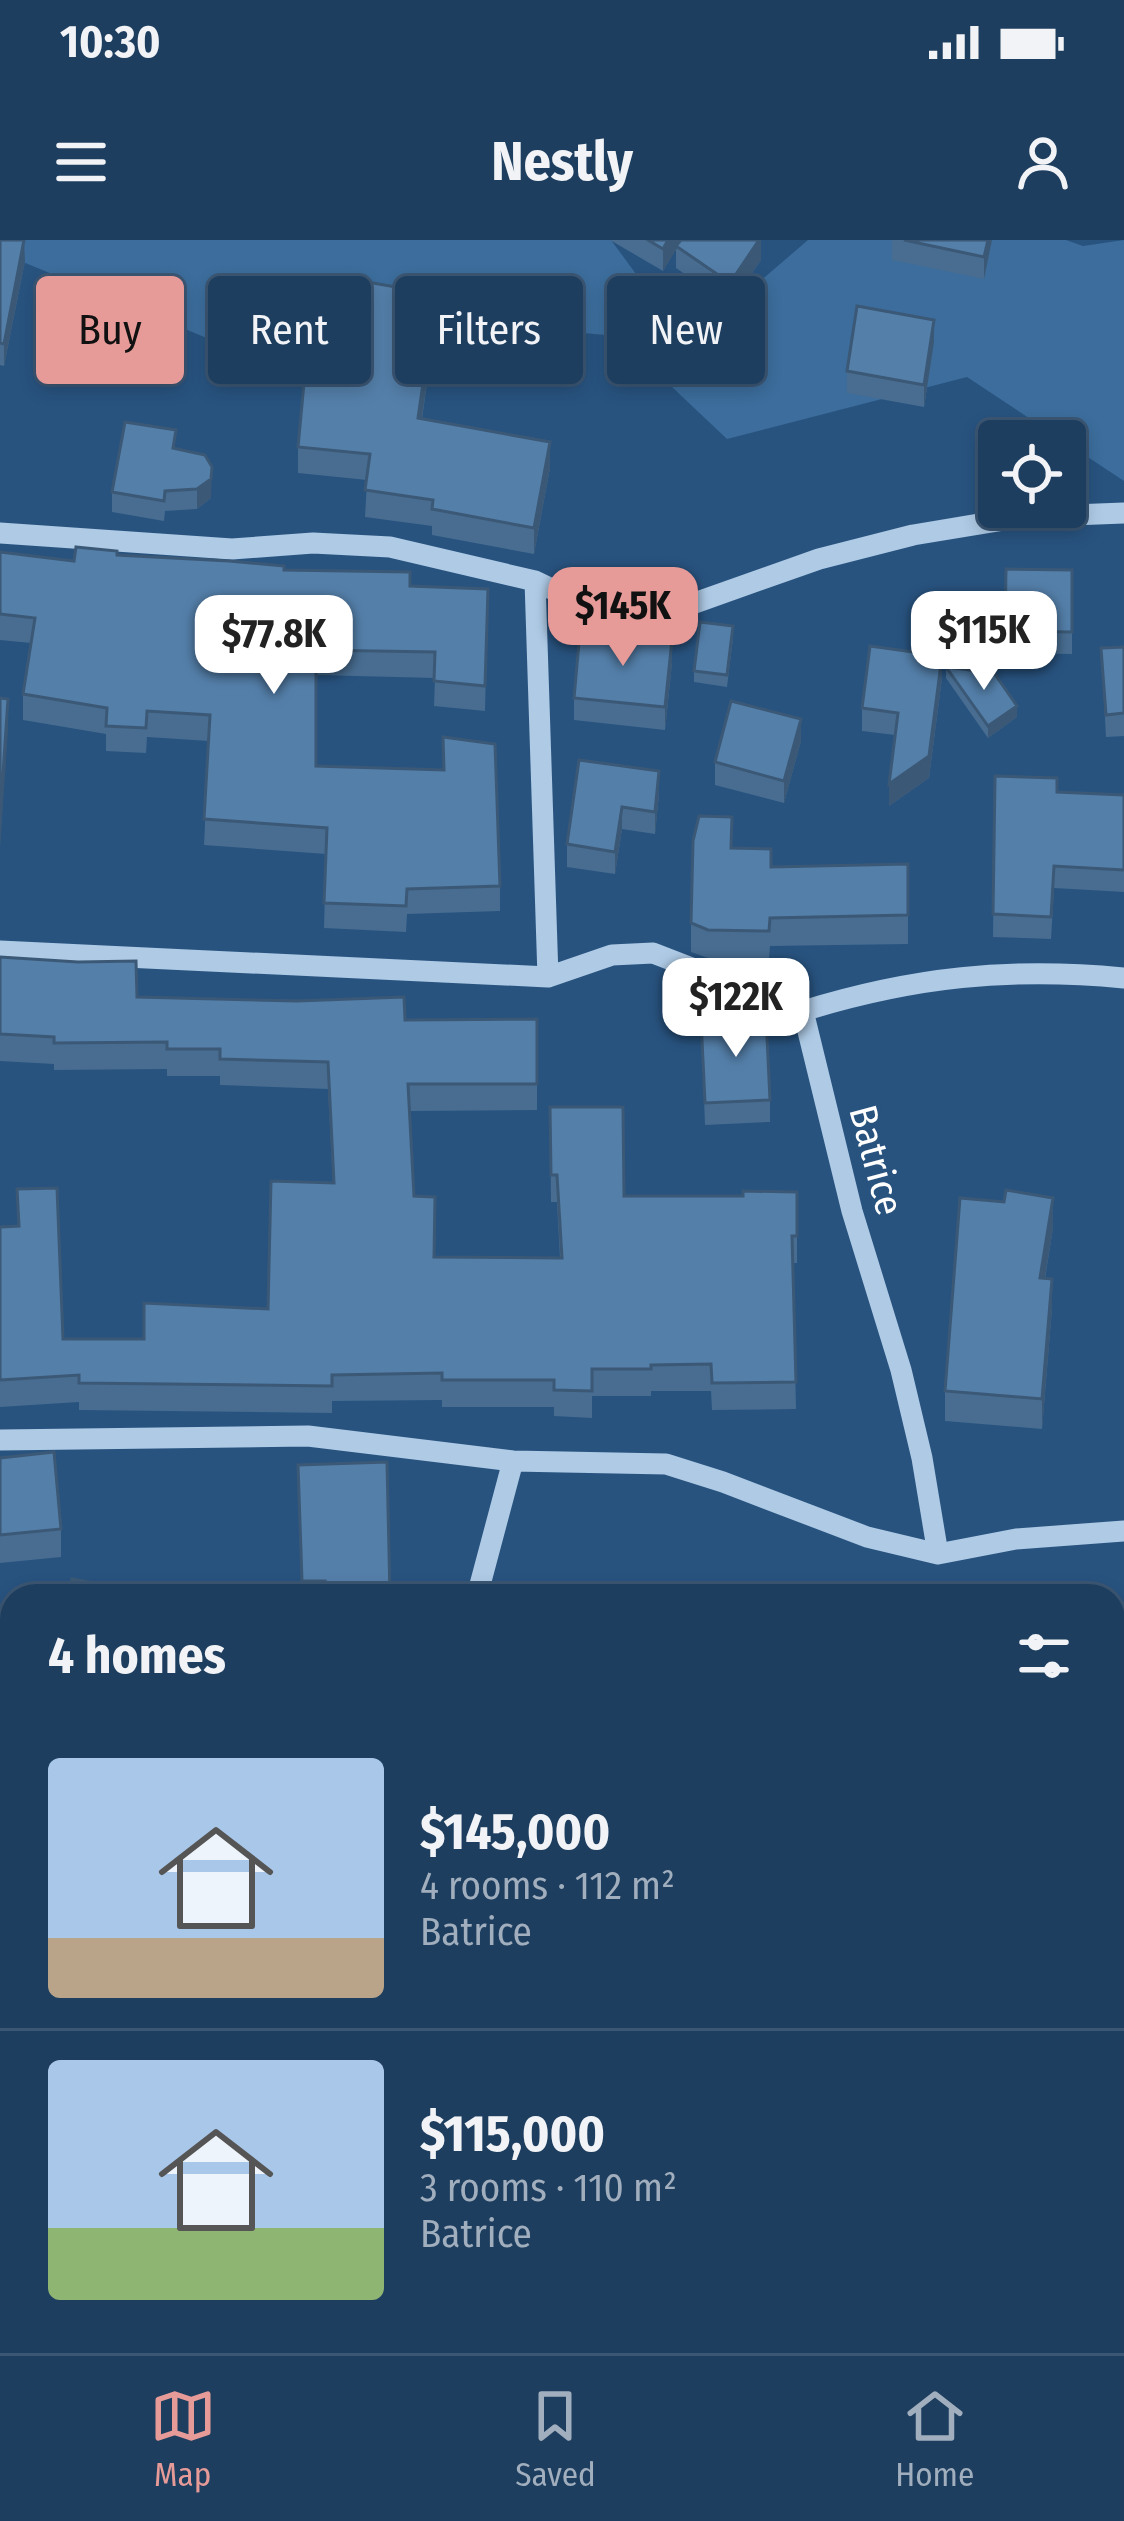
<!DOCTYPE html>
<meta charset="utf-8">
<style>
body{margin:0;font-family:"Fira Sans Condensed",sans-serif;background:#2b4968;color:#f1f3f6;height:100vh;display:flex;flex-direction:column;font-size:45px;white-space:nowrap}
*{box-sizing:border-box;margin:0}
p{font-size:39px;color:#a1aebd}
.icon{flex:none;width:66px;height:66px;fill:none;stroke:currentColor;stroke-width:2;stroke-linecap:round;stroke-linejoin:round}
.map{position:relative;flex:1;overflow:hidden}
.sheet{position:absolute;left:0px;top:1344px;width:1125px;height:771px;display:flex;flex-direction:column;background:#1e3e5f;border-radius:36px 36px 0 0;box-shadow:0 6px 18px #0003,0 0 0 3px #3c5774}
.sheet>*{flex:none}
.banner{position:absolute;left:36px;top:36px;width:1053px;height:108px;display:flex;gap:24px}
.controls{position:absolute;left:978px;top:180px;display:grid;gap:24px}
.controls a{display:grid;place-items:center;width:108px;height:108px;border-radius:12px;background:#1e3e5f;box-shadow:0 6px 18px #0003,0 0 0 3px #3c5774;font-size:60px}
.price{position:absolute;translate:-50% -102px;padding:0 27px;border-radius:24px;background:#fff;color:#222;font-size:39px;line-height:78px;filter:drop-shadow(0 3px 6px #0008)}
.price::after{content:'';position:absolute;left:50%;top:72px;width:36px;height:27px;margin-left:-18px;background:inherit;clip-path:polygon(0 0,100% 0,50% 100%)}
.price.active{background:#e69b98;color:#111}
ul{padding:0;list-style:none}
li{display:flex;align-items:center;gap:36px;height:300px;padding:0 48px}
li+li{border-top:3px solid #3c5774}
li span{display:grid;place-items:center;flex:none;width:336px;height:240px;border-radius:12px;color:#555}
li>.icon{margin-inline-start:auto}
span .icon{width:144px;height:144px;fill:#fffc;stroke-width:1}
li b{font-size:51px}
h2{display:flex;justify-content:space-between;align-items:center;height:144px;padding:0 48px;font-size:51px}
.tag{padding:0 42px;border-radius:12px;background:#1e3e5f;box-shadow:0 6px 18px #0003,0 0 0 3px #3c5774;font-size:42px;line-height:108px}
.tag.active{background:#e69b98;color:#111}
.status{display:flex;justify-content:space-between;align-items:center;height:84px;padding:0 60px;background:#1e3e5f;direction:ltr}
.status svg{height:33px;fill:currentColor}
header{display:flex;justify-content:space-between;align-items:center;height:156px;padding:0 48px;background:#1e3e5f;font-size:54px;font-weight:700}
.tabs{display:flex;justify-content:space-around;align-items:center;height:168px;border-top:3px solid #3c5774;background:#1e3e5f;font-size:33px;color:#a1aebd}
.tabs a{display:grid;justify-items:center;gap:6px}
.tabs .active{color:#e69b98}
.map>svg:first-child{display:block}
.green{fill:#3c6d9c}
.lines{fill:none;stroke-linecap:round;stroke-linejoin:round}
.minor{stroke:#aecae5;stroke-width:21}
.wall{fill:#486d91}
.shaded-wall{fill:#3b5976}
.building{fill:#547fa9;stroke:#3b5976;stroke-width:3}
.labels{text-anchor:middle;stroke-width:9;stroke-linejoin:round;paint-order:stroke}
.street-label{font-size:39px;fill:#fff;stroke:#28537f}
</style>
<div class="status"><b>10:30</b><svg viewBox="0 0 49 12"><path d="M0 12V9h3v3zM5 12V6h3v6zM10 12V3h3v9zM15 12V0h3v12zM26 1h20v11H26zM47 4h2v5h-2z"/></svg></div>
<header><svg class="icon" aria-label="menu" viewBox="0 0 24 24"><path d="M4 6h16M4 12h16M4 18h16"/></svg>Nestly<svg class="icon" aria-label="person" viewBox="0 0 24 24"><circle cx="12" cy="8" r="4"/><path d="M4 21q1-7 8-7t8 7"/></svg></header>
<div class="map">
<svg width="1124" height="2113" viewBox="0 0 1124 2113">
<rect width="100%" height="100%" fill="#28537f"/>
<!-- green -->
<path class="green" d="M 0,0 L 611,0 L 636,34 L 736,62 L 808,0 L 1066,0 L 1083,6 L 1124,0 L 1124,241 L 967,137 L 727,199 L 618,96 L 469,83 L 379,125 L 255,118 L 23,22 Z"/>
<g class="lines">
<!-- minor -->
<path class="minor" d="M 0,293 L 232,309 L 313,303 L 390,307 L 535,341 L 587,366 L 635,373 L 675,370 L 819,319 L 913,295 L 1021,277 L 1124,273
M 535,341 L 548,737
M 0,711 L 548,737 L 612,715 L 653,713 L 803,771
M 803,771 L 852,971 L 901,1130 L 922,1218 L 938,1314
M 803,771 C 913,737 1009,727 1124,738
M 0,1200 L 308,1196 L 513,1221 L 666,1224 L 723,1242 L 867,1297 L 938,1314 L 1016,1299 L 1124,1291
M 477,1356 L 513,1221
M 0,1640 L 12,1641
M 0,2112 L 63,2113
M 315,2113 L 317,2103"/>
</g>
<!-- wall -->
<path class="wall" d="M 0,0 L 25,21 L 4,126 L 0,125 Z
M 610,0 L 761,0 L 761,20 L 730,65 L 676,28 L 676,9 L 663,31 Z
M 892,0 L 992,0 L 984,39 L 892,20 Z
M 436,80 L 422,179 L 550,228 L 534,314 L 432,295 L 432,286 L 365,277 L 367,240 L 298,233 L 298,207 L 308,132 Z
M 934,102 L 924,167 L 847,153 L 847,131 Z
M 176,209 L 211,258 L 197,269 L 165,271 L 164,281 L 112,272 L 112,252 Z
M 0,312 L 74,321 L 117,315 L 284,330 L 410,346 L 488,349 L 485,471 L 434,466 L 435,438 L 316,435 L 316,526 L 443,530 L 443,497 L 500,646 L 500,671 L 407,674 L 406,692 L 324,688 L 326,614 L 204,605 L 209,501 L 147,497 L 146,513 L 106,511 L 106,494 L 23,480 L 23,454 L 31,403 L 0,400 Z
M 1006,329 L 1072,330 L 1072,414 L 1005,413 Z
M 733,398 L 727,447 L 694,442 L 694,431 Z
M 1124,407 L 1124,496 L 1106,497 L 1101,408 Z
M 672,423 L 665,490 L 574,480 L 574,458 Z
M 946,427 L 1017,477 L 988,498 L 946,438 Z
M 942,438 L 929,538 L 889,566 L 895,495 L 862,491 L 862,468 Z
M 801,501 L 784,563 L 715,545 L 715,522 Z
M 579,520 L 659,554 L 655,594 L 622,589 L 615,634 L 567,627 L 567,604 Z
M 995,536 L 1057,552 L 1124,555 L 1124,652 L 1054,648 L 1051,699 L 993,697 Z
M 732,608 L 771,627 L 908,624 L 908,704 L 770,706 L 769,719 L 708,718 L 691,712 L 691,683 Z
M 0,717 L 137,757 L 405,780 L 537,779 L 537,870 L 410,871 L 414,956 L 435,1017 L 560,1018 L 557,962 L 551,962 L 550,867 L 624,956 L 743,956 L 797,952 L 797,1023 L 793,1023 L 796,1169 L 712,1170 L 711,1151 L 651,1151 L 651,1156 L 592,1156 L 592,1178 L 554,1176 L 554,1167 L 442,1167 L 442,1160 L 332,1161 L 332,1173 L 79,1170 L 79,1162 L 0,1167 L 0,987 L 18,986 L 17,949 L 63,1099 L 144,1099 L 268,1069 L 333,943 L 328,849 L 220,845 L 220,836 L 167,836 L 167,829 L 54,830 L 54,824 L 0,821 Z
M 701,779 L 770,860 L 770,882 L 705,885 Z
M 1053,988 L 1045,1039 L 1052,1069 L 1042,1189 L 945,1181 L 945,1151 Z
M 0,1218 L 61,1289 L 61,1317 L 0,1323 Z
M 298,1225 L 391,1356 L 302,1356 Z
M 1113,1362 L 1124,1363 L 1124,1453 L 1113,1452 Z
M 0,1506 L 12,1506 L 12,1612 L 0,1612 Z
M 0,1663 L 12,1663 L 12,1830 L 3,1831 L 2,1781 L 0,1781 Z
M 0,1882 L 12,1884 L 12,1980 L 0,1978 Z
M 1052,2103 L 1113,2103 L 1123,2113 L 1055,2113 Z"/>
<!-- shaded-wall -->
<path class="shaded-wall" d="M 24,0 L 25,21 L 4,126 L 4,104 Z
M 668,0 L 682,0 L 663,31 L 663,9 Z
M 759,0 L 761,0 L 761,20 L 730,65 L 730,43 Z
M 988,0 L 992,0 L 984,39 L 984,17 Z
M 436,54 L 436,80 L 418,204 L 418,178 Z
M 934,80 L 934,102 L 924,167 L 924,145 Z
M 550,202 L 550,228 L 534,314 L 534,288 Z
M 212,227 L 211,258 L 197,269 L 197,249 Z
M 672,400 L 672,423 L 665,490 L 665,467 Z
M 942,416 L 942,438 L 929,538 L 889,566 L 889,544 Z
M 8,459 L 8,490 L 0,609 L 0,579 Z
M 1017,466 L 1017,477 L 988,498 L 988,486 Z
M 801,479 L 801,501 L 784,563 L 784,541 Z
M 659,531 L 659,554 L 655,594 L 655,572 Z
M 622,567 L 622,589 L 615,634 L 615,612 Z
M 1053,958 L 1053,988 L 1040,1068 L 1040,1038 Z
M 1052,1039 L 1052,1069 L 1042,1189 L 1042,1159 Z
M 1123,2107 L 1123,2113 L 1095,2113 Z"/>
<!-- building -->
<path class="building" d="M 0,0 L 24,0 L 4,104 L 0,103 Z
M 648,0 L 668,0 L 663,9 Z
M 681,0 L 759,0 L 730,43 L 676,6 Z
M 904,0 L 988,0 L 984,17 Z
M 327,35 L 436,54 L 418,178 L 550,202 L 534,288 L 432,269 L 433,260 L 365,250 L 370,214 L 298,207 L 305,132 L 308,132 Z
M 857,66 L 934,80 L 924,145 L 847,131 Z
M 125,182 L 176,190 L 173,208 L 205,215 L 212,227 L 211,239 L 197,249 L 165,251 L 164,261 L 112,252 Z
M 76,307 L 117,311 L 117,315 L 229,321 L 284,326 L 284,330 L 410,332 L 410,346 L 488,349 L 485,446 L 434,441 L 435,412 L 316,410 L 316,526 L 444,530 L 443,497 L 495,504 L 500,646 L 407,649 L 406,666 L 324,663 L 327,588 L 204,579 L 210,475 L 147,471 L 146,488 L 106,486 L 107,468 L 23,454 L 35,378 L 0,374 L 0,312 L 74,321 Z
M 1006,329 L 1072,330 L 1072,392 L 1005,391 Z
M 700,382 L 733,386 L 727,435 L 694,431 Z
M 580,391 L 672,400 L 665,467 L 574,458 Z
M 870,406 L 942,416 L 929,516 L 889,544 L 898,473 L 862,468 Z
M 1124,407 L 1124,473 L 1106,475 L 1101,408 Z
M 946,427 L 994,433 L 1017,466 L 988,486 Z
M 0,458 L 8,459 L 0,579 Z
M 731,461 L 801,479 L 784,541 L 715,522 Z
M 579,520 L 659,531 L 655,572 L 622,567 L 615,612 L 567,604 Z
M 995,536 L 1057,538 L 1057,552 L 1124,555 L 1124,630 L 1054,626 L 1051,677 L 993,674 Z
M 699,576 L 732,577 L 731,608 L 771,609 L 771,627 L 908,624 L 908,675 L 770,678 L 769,691 L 708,690 L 691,683 L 693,601 Z
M 0,717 L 78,722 L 136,721 L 137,757 L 297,761 L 404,757 L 405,780 L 537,779 L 537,844 L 408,844 L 414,956 L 435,957 L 434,1017 L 562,1018 L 557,935 L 551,935 L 550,867 L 623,867 L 624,956 L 743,956 L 743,951 L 797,952 L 797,996 L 792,996 L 796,1142 L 712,1143 L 711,1124 L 651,1125 L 651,1129 L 592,1129 L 592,1151 L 554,1150 L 554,1140 L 442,1140 L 442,1133 L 332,1135 L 332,1146 L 79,1143 L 79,1135 L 0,1140 L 0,987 L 19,986 L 17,949 L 57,948 L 63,1099 L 144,1099 L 144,1063 L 268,1069 L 271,941 L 334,943 L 328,822 L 220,819 L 220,809 L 167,809 L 167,802 L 54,803 L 54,797 L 0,794 Z
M 766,776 L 770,860 L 705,863 L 701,779 Z
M 1006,950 L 1053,958 L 1040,1038 L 1052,1039 L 1042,1159 L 945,1151 L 960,958 L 1004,962 Z
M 54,1212 L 61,1289 L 0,1295 L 0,1218 Z
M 387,1222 L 390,1356 L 324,1356 L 325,1341 L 302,1341 L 298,1225 Z
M 72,1339 L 110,1346 L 108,1356 L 68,1356 Z
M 1113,1362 L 1124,1363 L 1124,1432 L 1113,1431 Z
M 0,1506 L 12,1506 L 12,1583 L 0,1583 Z
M 0,1663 L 12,1663 L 12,1801 L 3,1801 L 2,1752 L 0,1752 Z
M 0,1882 L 12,1884 L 12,1960 L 12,1950 L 0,1948 Z
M 1113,2061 L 1123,2107 L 1095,2113 L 1062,2113 L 1060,2103 L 1113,2103 Z
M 628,2103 L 646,2103 L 648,2113 L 584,2113 Z"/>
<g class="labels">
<!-- street labels -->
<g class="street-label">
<text transform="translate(877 920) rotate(75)" y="14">Batrice</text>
</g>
</g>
</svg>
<div class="controls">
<a><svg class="icon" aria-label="locate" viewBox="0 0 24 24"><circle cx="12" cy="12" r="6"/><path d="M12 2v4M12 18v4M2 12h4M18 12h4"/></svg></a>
</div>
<b class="price active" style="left:623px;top:429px">$145K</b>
<b class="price" style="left:984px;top:453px">$115K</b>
<b class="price" style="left:274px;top:457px">$77.8K</b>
<b class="price" style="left:736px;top:820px">$122K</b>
<div class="banner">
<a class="tag active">Buy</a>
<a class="tag">Rent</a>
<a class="tag">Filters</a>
<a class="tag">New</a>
</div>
<section class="sheet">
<h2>4 homes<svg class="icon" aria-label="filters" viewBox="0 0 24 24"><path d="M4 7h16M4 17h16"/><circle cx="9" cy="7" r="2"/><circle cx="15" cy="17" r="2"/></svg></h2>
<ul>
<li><span style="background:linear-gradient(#a9c7e8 75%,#b9a48a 0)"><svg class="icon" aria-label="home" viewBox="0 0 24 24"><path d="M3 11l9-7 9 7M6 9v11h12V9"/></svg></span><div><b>$145,000</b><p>4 rooms · 112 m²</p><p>Batrice</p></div></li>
<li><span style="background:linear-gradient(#a9c7e8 70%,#8fb573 0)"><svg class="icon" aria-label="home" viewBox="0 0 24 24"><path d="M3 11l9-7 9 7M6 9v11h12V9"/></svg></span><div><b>$115,000</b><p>3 rooms · 110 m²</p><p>Batrice</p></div></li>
</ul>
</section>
</div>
<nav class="tabs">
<a class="active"><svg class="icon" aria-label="map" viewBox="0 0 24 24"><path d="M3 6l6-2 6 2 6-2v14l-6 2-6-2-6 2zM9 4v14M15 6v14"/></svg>Map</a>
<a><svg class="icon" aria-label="saved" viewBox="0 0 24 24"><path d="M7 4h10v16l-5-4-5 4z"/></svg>Saved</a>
<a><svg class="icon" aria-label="home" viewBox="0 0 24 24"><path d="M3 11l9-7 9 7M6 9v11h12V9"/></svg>Home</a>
</nav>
